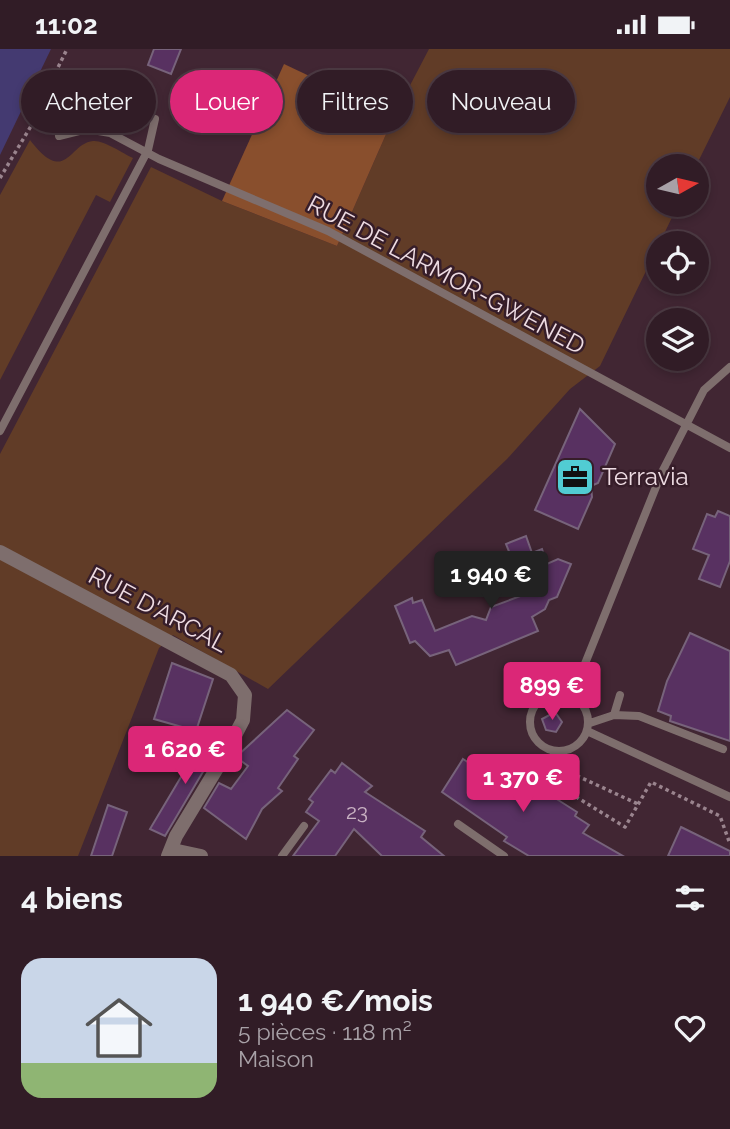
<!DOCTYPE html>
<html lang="fr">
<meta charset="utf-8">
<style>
body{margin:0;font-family:Raleway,sans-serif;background:#39252e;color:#f1f3f6;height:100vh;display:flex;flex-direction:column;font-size:26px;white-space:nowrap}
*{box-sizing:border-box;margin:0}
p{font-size:23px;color:#a8a1a7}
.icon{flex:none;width:38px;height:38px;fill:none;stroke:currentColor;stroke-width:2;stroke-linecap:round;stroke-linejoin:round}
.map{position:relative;height:807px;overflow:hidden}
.panel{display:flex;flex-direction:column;background:#311c26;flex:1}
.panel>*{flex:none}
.banner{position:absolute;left:21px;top:21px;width:690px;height:63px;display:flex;gap:14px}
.needle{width:46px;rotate:82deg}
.controls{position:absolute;left:646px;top:105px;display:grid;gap:14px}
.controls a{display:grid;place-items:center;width:63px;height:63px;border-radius:50%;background:#311c26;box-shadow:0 4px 10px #0003,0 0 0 2px #4c3a43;font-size:35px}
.price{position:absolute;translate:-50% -60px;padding:0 16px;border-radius:7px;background:#db2777;color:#fff;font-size:23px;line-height:46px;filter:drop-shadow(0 2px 4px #0008)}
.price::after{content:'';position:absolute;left:50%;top:42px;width:21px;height:16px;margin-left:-10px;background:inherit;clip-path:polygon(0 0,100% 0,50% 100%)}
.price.on{background:#222;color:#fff}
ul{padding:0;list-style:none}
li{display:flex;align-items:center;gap:21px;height:175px;padding:0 21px}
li+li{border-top:2px solid #4c3a43}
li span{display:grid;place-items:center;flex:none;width:196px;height:140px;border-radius:21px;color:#555}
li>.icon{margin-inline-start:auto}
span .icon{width:84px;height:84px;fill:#fffc;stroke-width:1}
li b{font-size:30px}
h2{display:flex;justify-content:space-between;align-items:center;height:84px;padding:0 21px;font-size:30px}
.pill{padding:0 24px;border-radius:32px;background:#311c26;box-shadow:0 4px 10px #0003,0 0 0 2px #4c3a43;font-size:24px;line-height:63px}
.pill.on{background:#db2777;color:#fff}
.status{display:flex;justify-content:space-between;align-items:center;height:49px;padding:0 35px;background:#311c26;direction:ltr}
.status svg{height:19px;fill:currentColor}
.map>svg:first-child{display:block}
.green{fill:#613c27}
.forest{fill:#894f2d}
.water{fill:#443a71}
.building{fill:#583161;stroke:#77637b;stroke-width:2}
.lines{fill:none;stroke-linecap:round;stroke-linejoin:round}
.path{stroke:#9a848e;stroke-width:3.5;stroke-dasharray:3.5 3.5;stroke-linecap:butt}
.service{stroke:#7e6e6d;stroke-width:8}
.minor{stroke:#7e6e6d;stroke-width:14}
.labels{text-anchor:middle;stroke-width:5;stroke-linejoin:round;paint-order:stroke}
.number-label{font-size:21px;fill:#c8b1c2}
.street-label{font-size:24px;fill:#eedce3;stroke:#361d29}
.poi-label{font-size:24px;fill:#eedce3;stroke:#361d29;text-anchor:start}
</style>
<div class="status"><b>11:02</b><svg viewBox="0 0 49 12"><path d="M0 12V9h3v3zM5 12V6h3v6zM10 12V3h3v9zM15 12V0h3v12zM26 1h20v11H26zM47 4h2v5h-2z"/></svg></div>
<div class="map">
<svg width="730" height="807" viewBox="0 0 730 807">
<rect width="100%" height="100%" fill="#412633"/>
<!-- green -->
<path class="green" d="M 429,0 L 730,0 L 730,48 L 696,117 L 658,117 L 658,156 L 678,156 L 600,317 L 570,340 L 507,410 L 268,640 L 173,586 L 159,599 L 78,807 L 0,807 L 0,405 L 151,118 L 222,152 L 337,197 L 394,67 Z
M 30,91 C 66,138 69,94 93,92 C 104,91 122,104 133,109 L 110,153 L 96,146 L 0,331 L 0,146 Z"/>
<!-- forest -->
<path class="forest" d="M 284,15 L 394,67 L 337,197 L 222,152 Z"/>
<!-- water -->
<path class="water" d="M 0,0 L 51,0 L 0,106 Z"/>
<!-- building -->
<path class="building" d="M 154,0 L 181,0 L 171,25 L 148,16 Z
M 580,360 L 615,395 L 598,434 L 591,437 L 592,448 L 578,480 L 535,461 Z
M 718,462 L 730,467 L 730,512 L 720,538 L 699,530 L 709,506 L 693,500 L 707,465 L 715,468 Z
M 526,487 L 532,504 L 542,500 L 547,515 L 558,510 L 571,515 L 557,548 L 549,551 L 545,560 L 532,568 L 538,582 L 456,616 L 449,601 L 430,607 L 415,592 L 410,594 L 395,557 L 412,549 L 413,554 L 422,551 L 435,582 L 472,567 L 486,571 L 491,558 L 526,545 L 506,495 Z
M 690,584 L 730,602 L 730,692 L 670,672 L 671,667 L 658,662 L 667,632 Z
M 172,614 L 213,630 L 196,682 L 154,670 Z
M 287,661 L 314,681 L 294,707 L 298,710 L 278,739 L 282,742 L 262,760 L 246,790 L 204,759 L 219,734 L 231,740 L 248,717 L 236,708 Z
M 555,663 L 562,673 L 556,683 L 546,681 L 542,670 Z
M 206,686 L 220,694 L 165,787 L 150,780 Z
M 463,710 L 488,726 L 494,717 L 527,737 L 533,735 L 577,763 L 575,767 L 589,776 L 583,784 L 623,807 L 529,807 L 504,792 L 507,788 L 442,743 Z
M 342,714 L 372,737 L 365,743 L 425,782 L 421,788 L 444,807 L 382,807 L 354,780 L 335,807 L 293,807 L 319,772 L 306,763 L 313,753 L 309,750 L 331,721 L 335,724 Z
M 108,756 L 127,763 L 112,807 L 91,807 Z
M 681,778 L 730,802 L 730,807 L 668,807 Z"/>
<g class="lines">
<!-- path -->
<path class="path" d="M 43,57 L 53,76
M 0,129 L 43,57 L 47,41 L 67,0
M 551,701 L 539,725 L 625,778 L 651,733 L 720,767 L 730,795
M 545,712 L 638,755"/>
<!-- service -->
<path class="service" d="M 59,87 L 87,80 L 110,84 L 159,110 L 328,182 L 730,399
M 0,382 L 148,101 L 155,70
M530 673a29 29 0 1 1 58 0a29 29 0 1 1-58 0Z
M 572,647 L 662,423 L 704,341 L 730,318
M 614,666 L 639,667 L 723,700
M 590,674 L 614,666 L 620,646
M 587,682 L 730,748
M 458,775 L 504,807
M 282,807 L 304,777"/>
<!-- minor -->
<path class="minor" d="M 0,503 L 231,626 L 245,646 L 243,671 L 222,711 L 176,787 L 168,807
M 173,801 L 201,807"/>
</g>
<!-- icons -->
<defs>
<symbol id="office-square" viewBox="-11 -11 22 22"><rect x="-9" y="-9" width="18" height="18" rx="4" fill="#51ccd3" stroke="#361d29"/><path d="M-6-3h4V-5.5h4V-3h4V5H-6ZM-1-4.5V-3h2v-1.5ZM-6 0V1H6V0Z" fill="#111"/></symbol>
</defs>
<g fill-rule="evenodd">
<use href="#office-square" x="553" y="406" width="44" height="44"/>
</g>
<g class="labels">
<!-- number labels -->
<g class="number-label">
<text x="357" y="770">23</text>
</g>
<!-- street labels -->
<g class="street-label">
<text transform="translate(446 226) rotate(28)" y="8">RUE DE LARMOR-GWENED</text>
<text transform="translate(158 561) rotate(28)" y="8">RUE D'ARCAL</text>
</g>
<!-- poi labels -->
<g class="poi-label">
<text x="602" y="436">Terravia</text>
</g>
</g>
</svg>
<div class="controls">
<a><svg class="needle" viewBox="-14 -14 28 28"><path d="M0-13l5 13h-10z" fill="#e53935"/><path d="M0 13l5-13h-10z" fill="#a8a1a7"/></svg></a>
<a><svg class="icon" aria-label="locate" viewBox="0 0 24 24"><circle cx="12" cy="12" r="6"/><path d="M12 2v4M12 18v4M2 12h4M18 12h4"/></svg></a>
<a><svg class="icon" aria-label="layers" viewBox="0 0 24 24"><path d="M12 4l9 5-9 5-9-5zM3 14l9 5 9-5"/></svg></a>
</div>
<b class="price on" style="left:491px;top:562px">1 940 €</b>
<b class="price" style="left:552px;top:673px">899 €</b>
<b class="price" style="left:185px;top:737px">1 620 €</b>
<b class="price" style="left:523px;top:765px">1 370 €</b>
<div class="banner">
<a class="pill">Acheter</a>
<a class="pill on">Louer</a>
<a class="pill">Filtres</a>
<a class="pill">Nouveau</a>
</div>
</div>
<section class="panel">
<h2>4 biens<svg class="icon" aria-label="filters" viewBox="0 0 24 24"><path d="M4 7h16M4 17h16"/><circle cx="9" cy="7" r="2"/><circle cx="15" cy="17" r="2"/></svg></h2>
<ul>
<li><span style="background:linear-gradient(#c9d6e8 75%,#8fb573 0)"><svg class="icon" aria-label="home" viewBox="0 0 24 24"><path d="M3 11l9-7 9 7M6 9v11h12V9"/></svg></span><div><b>1 940 €/mois</b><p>5 pièces · 118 m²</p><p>Maison</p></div><svg class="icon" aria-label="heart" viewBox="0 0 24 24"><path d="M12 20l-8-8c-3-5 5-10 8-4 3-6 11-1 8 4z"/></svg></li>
</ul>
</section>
